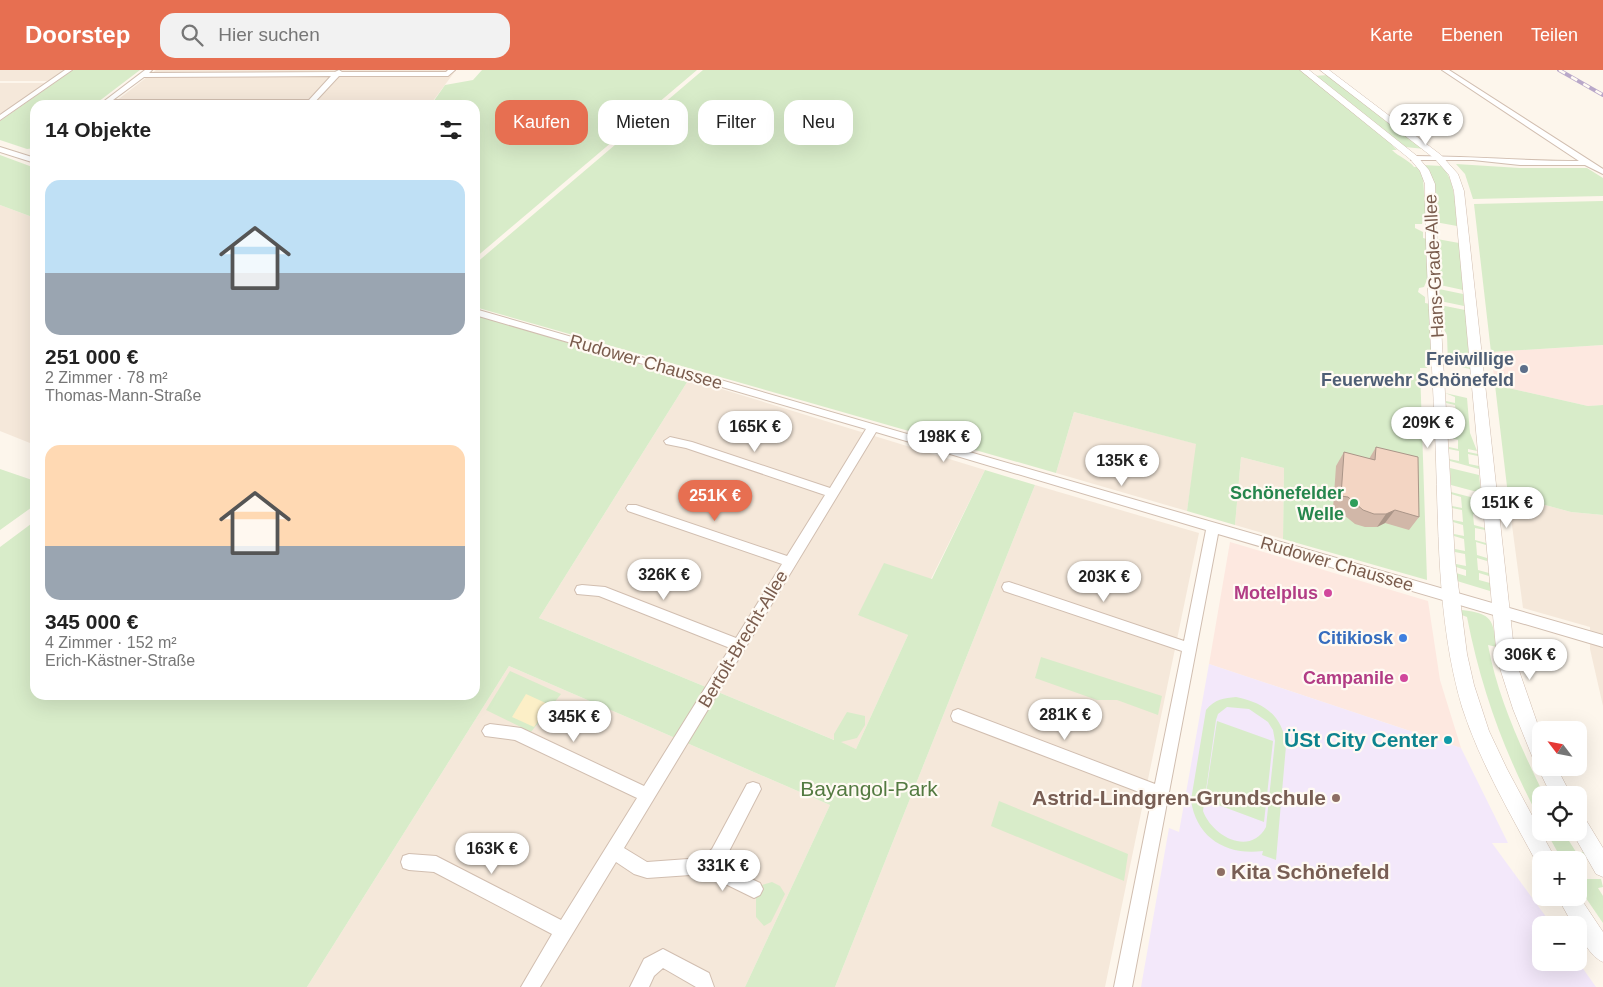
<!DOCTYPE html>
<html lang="de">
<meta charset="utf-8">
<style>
body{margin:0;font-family:Helvetica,sans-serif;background:#f2f2f2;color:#222;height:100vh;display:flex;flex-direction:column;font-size:19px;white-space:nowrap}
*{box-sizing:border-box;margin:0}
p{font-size:16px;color:#767676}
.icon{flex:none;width:28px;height:28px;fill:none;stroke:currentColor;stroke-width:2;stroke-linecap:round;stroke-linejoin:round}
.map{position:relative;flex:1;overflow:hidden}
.details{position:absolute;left:30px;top:30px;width:450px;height:600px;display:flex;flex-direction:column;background:#fff;border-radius:15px;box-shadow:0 5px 20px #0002}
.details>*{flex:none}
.top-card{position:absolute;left:495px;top:30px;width:475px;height:45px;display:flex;gap:10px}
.needle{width:32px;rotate:302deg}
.fabs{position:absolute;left:1532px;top:651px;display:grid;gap:10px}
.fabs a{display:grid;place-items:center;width:55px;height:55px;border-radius:10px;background:#fff;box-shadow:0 5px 20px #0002;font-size:25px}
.price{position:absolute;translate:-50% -42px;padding:0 11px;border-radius:18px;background:#fff;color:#222;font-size:16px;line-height:32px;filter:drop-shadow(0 1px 2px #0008)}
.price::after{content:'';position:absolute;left:50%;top:30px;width:15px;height:11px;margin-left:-8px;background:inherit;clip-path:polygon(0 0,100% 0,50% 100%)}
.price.active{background:#e76f51;color:#fff}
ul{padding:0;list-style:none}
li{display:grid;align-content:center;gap:10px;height:265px;padding:0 15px}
li span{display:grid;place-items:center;height:155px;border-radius:15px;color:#555}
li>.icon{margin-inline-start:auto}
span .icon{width:90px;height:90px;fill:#fffc;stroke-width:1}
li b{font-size:21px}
h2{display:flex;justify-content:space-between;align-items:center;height:60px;padding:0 15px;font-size:21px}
.chip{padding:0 18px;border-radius:15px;background:#fff;box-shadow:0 5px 20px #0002;font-size:18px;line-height:45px}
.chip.active{background:#e76f51;color:#fff}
header{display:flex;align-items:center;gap:30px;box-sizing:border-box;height:70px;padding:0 25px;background:#e76f51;color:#fff}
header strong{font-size:24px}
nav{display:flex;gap:28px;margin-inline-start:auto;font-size:18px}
.search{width:350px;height:45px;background:#f2f2f2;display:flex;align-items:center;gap:12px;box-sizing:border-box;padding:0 18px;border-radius:15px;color:#767676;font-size:19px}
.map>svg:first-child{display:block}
.residential{fill:#f5e8da}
.commercial{fill:#fde8e0}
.education{fill:#f3e8fa}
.green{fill:#d8ecc9;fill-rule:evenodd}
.sand{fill:#fcefc7}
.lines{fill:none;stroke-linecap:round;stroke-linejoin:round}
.minor-casing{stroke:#d1beb0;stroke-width:2}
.tertiary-casing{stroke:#d1beb0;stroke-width:1}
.minor{fill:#fff;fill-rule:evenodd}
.tertiary{fill:#fff;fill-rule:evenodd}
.rail-casing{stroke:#b9a8c9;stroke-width:4}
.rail{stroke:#fffaf3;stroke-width:2.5;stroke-dasharray:7;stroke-linecap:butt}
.wall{fill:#d1b7a8}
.shaded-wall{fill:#aa9588}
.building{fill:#f3d5c3;stroke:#aa9588}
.service-dot{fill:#5c6f8a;stroke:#fffaf3;stroke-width:2}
.leisure-dot{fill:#2e9e5b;stroke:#fffaf3;stroke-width:2}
.hotel-dot{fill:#d1479c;stroke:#fffaf3;stroke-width:2}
.shop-dot{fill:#3f7fe0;stroke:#fffaf3;stroke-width:2}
.culture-dot{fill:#0f9aa8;stroke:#fffaf3;stroke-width:2}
.education-dot{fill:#8d6e63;stroke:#fffaf3;stroke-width:2}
.labels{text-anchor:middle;stroke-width:4.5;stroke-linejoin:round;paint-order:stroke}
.street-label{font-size:18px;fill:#7a5c4d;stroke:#fffaf3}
.service-label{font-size:18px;font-weight:bold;fill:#4e5e75;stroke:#fffaf3;text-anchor:end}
.leisure-label{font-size:18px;font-weight:bold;fill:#27864d;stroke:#fffaf3;text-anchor:end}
.hotel-label{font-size:18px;font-weight:bold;fill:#b23c85;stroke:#fffaf3;text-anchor:end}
.shop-label{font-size:18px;font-weight:bold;fill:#366cbe;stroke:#fffaf3;text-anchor:end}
.near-culture-label{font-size:21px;font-weight:bold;fill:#0d838f;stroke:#fffaf3;text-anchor:end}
.near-park-label{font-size:21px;fill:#537a41;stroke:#fffaf3}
.near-education-label{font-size:21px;font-weight:bold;fill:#785e54;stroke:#fffaf3;text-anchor:end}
</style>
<header>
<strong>Doorstep</strong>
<div class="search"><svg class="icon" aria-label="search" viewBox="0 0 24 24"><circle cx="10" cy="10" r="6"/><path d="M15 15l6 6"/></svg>Hier suchen</div>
<nav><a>Karte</a><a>Ebenen</a><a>Teilen</a></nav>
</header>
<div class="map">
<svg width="1603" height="917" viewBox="0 0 1603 917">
<rect width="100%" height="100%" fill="#fdf6ec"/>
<!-- residential -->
<path class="residential" d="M 0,0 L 67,0 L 52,10 L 46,11 L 0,11 Z
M 156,0 L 456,0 L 430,35 L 111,35 Z
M 0,13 L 48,13 L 6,42 L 0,43 Z
M 0,135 L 35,148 L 35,375 L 0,361 Z
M 689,309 L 985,400 L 931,509 L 858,544 L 908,565 L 856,679 L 539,548 Z
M 1074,342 L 1197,374 L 1187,441 L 1056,403 Z
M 1241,387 L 1284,398 L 1283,469 L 1235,455 Z
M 1035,415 L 1199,463 L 1105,917 L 835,917 Z
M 1508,425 L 1571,442 L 1603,445 L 1603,636 L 1590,579 L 1590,557 L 1523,538 Z
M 509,596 L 830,735 L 745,917 L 307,917 Z"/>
<!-- commercial -->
<path class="commercial" d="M 1603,275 L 1603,335 L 1588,336 L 1495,315 L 1491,282 Z
M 1230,472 L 1428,531 L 1440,610 L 1461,678 L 1209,594 Z"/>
<!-- education -->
<path class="education" d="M 1209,594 L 1461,678 L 1508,773 L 1492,773 L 1552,855 L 1541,855 L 1541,892 L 1579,893 L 1596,917 L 1141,917 L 1169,758 L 1179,762 Z"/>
<!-- green -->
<path class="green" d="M 73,0 L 140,0 L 94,35 L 35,35 L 35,78 L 27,79 L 0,70 L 0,51 Z
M 482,0 L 697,0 L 475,188 L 475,35 L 431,35 L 445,15 L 473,10 Z
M 703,0 L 1300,0 L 1394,75 L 1392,75 L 1397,80 L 1392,80 C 1399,87 1409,90 1414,97 L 1418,97 L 1423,108 L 1426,149 L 1423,149 L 1422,154 L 1415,154 L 1415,158 L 1423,162 L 1423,168 L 1427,169 L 1429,213 L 1426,212 L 1424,217 L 1419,218 L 1418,222 L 1425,227 L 1425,233 L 1430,234 L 1432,289 L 1428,288 L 1427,298 L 1420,298 L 1427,510 L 1283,469 L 1284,398 L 1241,387 L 1235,455 L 1187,441 L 1196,374 L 1074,342 L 1056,403 L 475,237 L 475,194 Z
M 1328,5 L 1425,79 L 1405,77 L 1314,6 Z
M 0,85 L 35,98 L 35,148 L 0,135 Z
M 1456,94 L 1520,98 L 1587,98 L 1603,108 L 1603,126 L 1473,129 L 1465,104 Z
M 1423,95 L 1442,96 C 1456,113 1455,135 1457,156 L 1435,152 Z
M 1603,131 L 1603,275 L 1491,282 L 1474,134 Z
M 1437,169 L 1459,173 L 1463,220 L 1440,215 Z
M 1439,219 L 1463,224 L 1464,236 L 1440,231 Z
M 1440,235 L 1465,240 L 1470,299 L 1448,294 L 1447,265 L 1441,254 Z
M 475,245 L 689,309 L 539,548 L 834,670 L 834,664 L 847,642 L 865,646 L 865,655 L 857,668 L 841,672 L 856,679 L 908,565 L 858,545 L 884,493 L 932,509 L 985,400 L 1035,415 L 835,917 L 745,917 L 830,735 L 509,596 L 307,917 L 0,917 L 0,477 L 35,451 L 35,625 L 475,625 Z
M 1495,315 L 1588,336 L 1603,335 L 1603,445 L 1571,442 L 1508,425 Z
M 1445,323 L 1467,328 L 1470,363 L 1477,381 L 1468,379 L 1468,382 L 1478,384 L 1478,386 L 1468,384 L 1469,394 L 1479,396 L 1479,399 L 1450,391 L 1449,389 L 1459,391 L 1459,381 L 1449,379 L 1449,377 L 1458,379 L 1458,370 L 1448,367 L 1448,365 L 1457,367 L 1457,358 L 1447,355 L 1447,354 L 1457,355 L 1456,346 L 1447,344 L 1447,342 L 1456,344 L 1455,335 L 1446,333 L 1446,331 L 1455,333 L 1455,327 Z
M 1450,398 L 1479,405 L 1481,423 L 1451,415 Z
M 0,399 L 35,411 L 35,435 L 0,460 Z
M 1451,422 L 1482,430 L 1482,432 L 1472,430 L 1473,441 L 1483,444 L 1483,446 L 1473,444 L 1474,455 L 1485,458 L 1485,460 L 1475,458 L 1475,470 L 1486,473 L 1486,475 L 1476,472 L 1477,485 L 1487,488 L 1487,491 L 1477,488 L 1478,500 L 1489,503 L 1489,506 L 1479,503 L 1479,510 L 1490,513 L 1490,521 L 1457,511 L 1456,503 L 1466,506 L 1466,500 L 1456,497 L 1456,494 L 1466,496 L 1465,484 L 1455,482 L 1455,479 L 1465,481 L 1464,469 L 1454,466 L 1454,464 L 1464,466 L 1463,455 L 1453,452 L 1453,450 L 1463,452 L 1462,440 L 1452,438 L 1452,436 L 1462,438 L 1461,427 L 1451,424 Z
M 1462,540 C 1493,544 1492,549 1497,577 L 1488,575 C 1498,629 1521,677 1544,725 L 1541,725 L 1541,752 C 1505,684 1482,623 1467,547 L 1459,544 Z
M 1041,587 L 1162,626 L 1158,645 L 1117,630 L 1097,630 L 1035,608 Z
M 510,601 L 561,624 L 531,662 L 486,640 Z
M 1236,627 C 1265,633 1283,646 1286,676 L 1276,790 L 1262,785 L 1263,781 C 1227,786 1196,768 1191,730 L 1206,640 C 1215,629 1224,628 1236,627 ZM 1227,637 L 1249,639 L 1268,652 L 1273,660 L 1275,671 L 1266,757 C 1250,787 1212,766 1203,741 L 1216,650 L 1218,644 Z
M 1217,651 L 1273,671 L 1264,752 L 1205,730 Z
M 999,731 L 1128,784 L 1124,811 L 991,756 Z
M 1547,763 L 1564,763 L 1576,782 L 1585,782 L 1589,788 L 1553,790 L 1549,783 L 1557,781 Z
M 1579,809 L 1601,809 L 1603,817 L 1598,818 L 1603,826 L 1603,853 L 1579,818 Z
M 772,812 L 780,816 L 785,824 L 771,852 L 764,856 L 756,847 L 756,822 L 762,815 Z"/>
<!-- sand -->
<path class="sand" d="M 526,624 L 550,635 L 534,657 L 512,647 Z"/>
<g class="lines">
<defs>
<path id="minor" d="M 65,0 L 72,0 L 0,50 L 0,45 Z
M 145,0 L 152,0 L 149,3 L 335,2 L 339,0 L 342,2 L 446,2 L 448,0 L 455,0 L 448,6 L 339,6 L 312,35 L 103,34 L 103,32 ZM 331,6 L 309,30 L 113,30 L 144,7 Z
M 1442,0 L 1449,0 L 1603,99 L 1603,104 L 1585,95 L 1520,95 L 1473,90 L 1411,90 L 1411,86 L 1414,86 C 1469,86 1524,91 1579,91 Z
M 0,77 L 35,88 L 35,93 L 0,82 Z
M 475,239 L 1603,565 L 1603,577 L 1218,464 L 1132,917 L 1114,917 L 1152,727 L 953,651 L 951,646 L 953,641 L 958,639 L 1155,714 L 1182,581 L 1004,521 L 1002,517 L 1004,513 L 1009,512 L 1184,571 L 1206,460 L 876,362 L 624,778 L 647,792 L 702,788 L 712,779 L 747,714 L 753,712 L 759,714 L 761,719 L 724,791 L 720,794 L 760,813 L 763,819 L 760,825 L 754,828 L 705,804 L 647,808 L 634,804 L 616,792 L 540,917 L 521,917 L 552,864 L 434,802 L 409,800 L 403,798 L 401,792 L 403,786 L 409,784 L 436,786 L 561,850 L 637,728 L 515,670 L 485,666 L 482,661 L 485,656 L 490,654 L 521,658 L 644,716 L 730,578 L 599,526 L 577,524 L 575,520 L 577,516 L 582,515 L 605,517 L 736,568 L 782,494 L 628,441 L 626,438 L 628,435 L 636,435 L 787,486 L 825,425 L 686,378 L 666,374 L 664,371 L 670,367 L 692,372 L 830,418 L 866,359 L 475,245 Z
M 663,879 L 709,903 L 714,917 L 696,917 L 663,898 L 654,906 L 649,917 L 630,917 L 644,889 Z"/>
<path id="tertiary" d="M 1300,0 L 1309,0 L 1417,86 L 1429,100 L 1435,114 L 1438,207 L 1455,490 L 1467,584 L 1474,615 L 1489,661 L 1507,699 L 1556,790 L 1541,790 L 1541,798 L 1539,797 C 1511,745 1480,693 1462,637 C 1436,549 1439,454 1435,363 C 1432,280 1425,197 1425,114 L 1420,101 L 1411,90 Z
M 1320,0 L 1329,0 L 1441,85 L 1458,104 L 1464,121 L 1515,589 L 1541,664 L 1541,698 L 1557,698 L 1571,725 L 1551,725 L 1538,698 L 1540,693 L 1534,691 L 1513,639 L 1497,589 L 1454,121 L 1449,105 L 1435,89 Z
M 1579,748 L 1586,750 L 1603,778 L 1603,807 L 1596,804 L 1572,762 L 1579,762 Z
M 1579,826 L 1603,862 L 1603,892 C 1591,887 1579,868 1579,855 L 1573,855 L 1558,828 L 1579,828 Z"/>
</defs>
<!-- minor casing -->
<use href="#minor" class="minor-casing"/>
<!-- tertiary casing -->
<use href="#tertiary" class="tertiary-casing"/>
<!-- minor -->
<use href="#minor" class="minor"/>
<!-- tertiary -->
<use href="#tertiary" class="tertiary"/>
<defs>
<path id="rail" d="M 1559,0 L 1603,25"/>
</defs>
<!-- rail casing -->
<use href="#rail" class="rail-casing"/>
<!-- rail -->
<use href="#rail" class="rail"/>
</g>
<!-- wall -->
<path class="wall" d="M 1376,377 L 1419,447 L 1409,460 L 1385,453 L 1377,457 L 1365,457 L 1355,454 L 1339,441 L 1333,439 L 1336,396 L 1344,382 L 1369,389 Z"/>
<!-- shaded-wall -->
<path class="shaded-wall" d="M 1395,440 L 1385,453 L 1377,457 L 1386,444 Z"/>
<!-- building -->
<path class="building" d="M 1376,377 L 1418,387 L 1419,447 L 1395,440 L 1386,444 L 1374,444 L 1363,440 L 1348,427 L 1341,426 L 1344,382 L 1375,390 Z"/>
<!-- markers -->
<circle class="service-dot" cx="1524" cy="299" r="5"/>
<circle class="leisure-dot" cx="1354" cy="433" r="5"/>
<g class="hotel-dot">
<circle cx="1328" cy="523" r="5"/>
<circle cx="1404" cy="608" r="5"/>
</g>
<circle class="shop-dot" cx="1403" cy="568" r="5"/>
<circle class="culture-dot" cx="1448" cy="670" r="5"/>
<g class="education-dot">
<circle cx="1336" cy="728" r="5"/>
<circle cx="1221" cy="802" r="5"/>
</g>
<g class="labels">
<!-- street labels -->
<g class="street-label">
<text transform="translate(1434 196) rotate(-93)" y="6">Hans-Grade-Allee</text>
<text transform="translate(646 292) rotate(16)" y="6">Rudower Chaussee</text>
<text transform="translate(1337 494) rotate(16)" y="6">Rudower Chaussee</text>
<text transform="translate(743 569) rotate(-59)" y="6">Bertolt-Brecht-Allee</text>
</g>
<!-- service labels -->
<g class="service-label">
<text x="1514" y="295">Freiwillige<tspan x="1514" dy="21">Feuerwehr Schönefeld</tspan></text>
</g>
<!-- leisure labels -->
<g class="leisure-label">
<text x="1344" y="429">Schönefelder<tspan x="1344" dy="21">Welle</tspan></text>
</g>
<!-- hotel labels -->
<g class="hotel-label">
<text x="1318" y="529">Motelplus</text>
<text x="1394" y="614">Campanile</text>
</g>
<!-- shop labels -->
<g class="shop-label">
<text x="1393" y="574">Citikiosk</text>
</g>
<!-- near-culture labels -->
<g class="near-culture-label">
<text x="1438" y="677">ÜSt City Center</text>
</g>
<!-- near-park labels -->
<g class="near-park-label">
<text x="869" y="726">Bayangol-Park</text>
</g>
<!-- near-education labels -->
<g class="near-education-label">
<text x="1326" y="735">Astrid-Lindgren-Grundschule</text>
<text x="1231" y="809" text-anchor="start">Kita Schönefeld</text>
</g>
</g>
</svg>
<div class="fabs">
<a><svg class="needle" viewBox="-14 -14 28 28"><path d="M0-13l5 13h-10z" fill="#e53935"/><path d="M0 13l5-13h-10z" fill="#767676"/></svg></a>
<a><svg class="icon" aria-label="locate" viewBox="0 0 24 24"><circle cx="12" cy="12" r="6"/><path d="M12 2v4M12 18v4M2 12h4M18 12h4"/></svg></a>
<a>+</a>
<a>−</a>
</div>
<b class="price" style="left:1426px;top:76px">237K €</b>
<b class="price" style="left:1428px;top:379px">209K €</b>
<b class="price" style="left:755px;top:383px">165K €</b>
<b class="price" style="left:944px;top:393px">198K €</b>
<b class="price" style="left:1122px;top:417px">135K €</b>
<b class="price active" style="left:715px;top:452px">251K €</b>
<b class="price" style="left:1507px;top:459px">151K €</b>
<b class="price" style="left:664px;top:531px">326K €</b>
<b class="price" style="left:1104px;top:533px">203K €</b>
<b class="price" style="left:1530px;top:611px">306K €</b>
<b class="price" style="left:1065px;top:671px">281K €</b>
<b class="price" style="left:574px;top:673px">345K €</b>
<b class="price" style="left:492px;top:805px">163K €</b>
<b class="price" style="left:723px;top:822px">331K €</b>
<div class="top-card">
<a class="chip active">Kaufen</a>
<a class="chip">Mieten</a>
<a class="chip">Filter</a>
<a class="chip">Neu</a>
</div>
<section class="details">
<h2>14 Objekte<svg class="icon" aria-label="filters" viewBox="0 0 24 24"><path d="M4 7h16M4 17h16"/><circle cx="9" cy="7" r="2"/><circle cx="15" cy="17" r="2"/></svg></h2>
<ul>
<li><span style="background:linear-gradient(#bfe0f5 60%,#9aa5b1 0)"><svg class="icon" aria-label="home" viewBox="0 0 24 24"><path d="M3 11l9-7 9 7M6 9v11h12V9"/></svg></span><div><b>251 000 €</b><p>2 Zimmer · 78 m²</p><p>Thomas-Mann-Straße</p></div></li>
<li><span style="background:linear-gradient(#ffd9b3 65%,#9aa5b1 0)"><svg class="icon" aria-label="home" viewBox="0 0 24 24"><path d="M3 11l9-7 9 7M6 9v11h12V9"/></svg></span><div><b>345 000 €</b><p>4 Zimmer · 152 m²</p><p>Erich-Kästner-Straße</p></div></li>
</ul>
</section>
</div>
